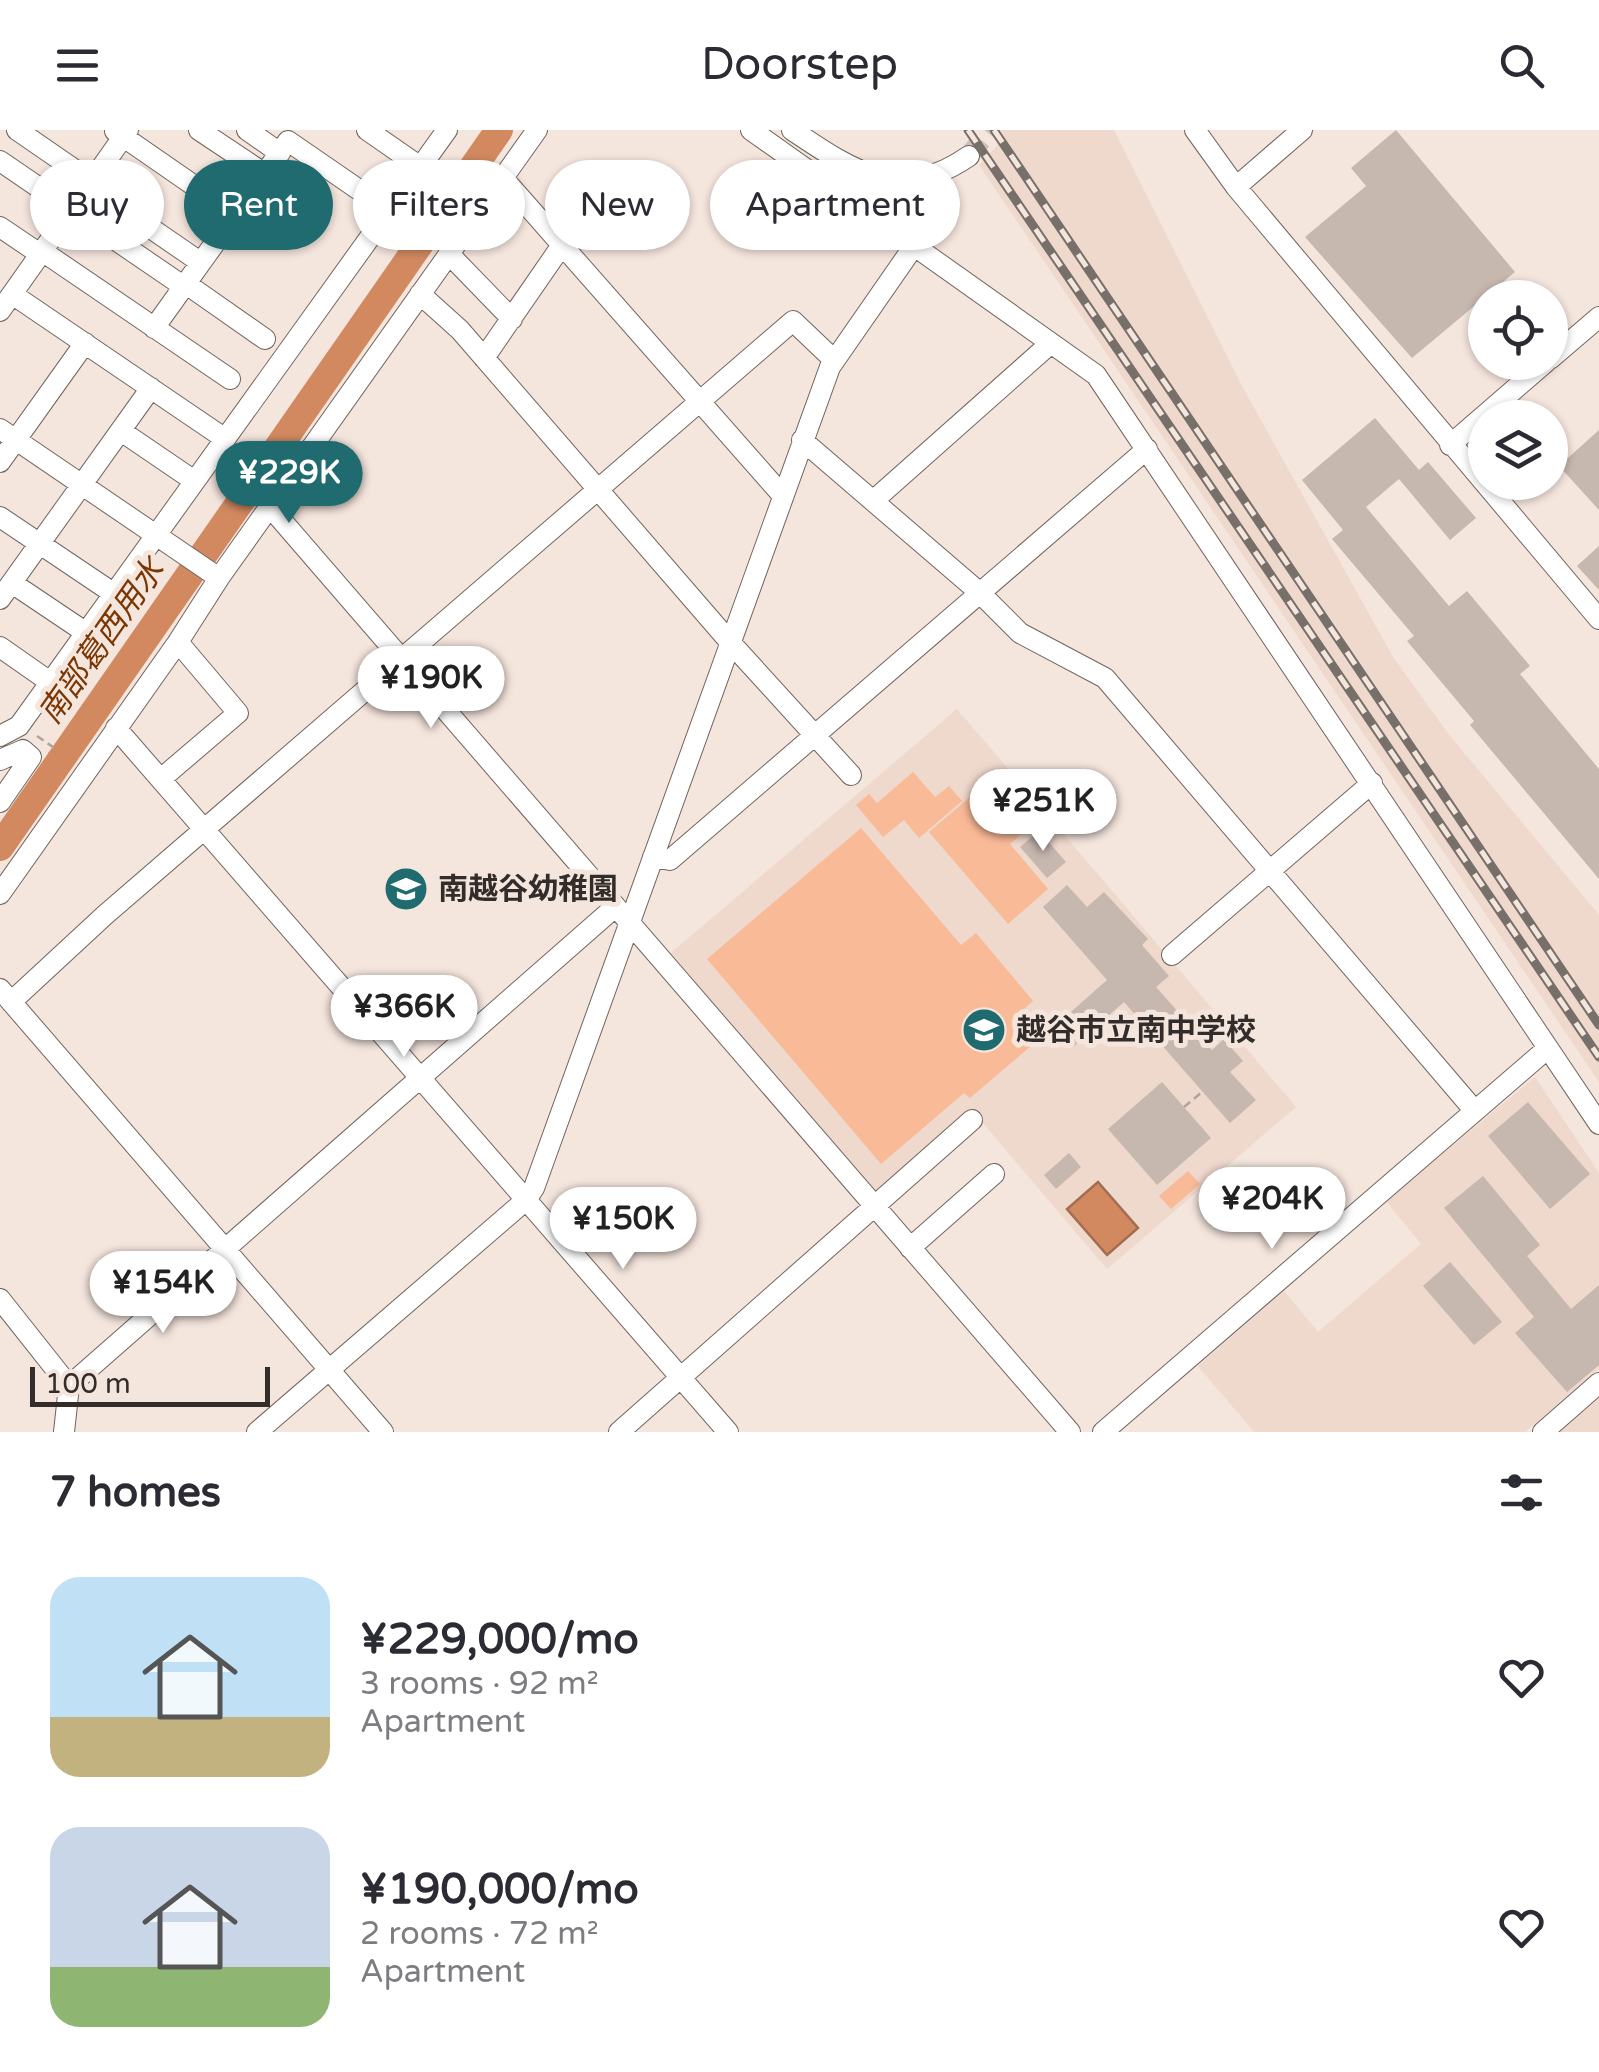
<!DOCTYPE html>
<meta charset="utf-8">
<style>
body{margin:0;font-family:"Varela Round","Noto Sans JP",sans-serif;background:#f7f7f7;color:#2b2b33;height:100vh;display:flex;flex-direction:column;font-size:38px;white-space:nowrap}
*{box-sizing:border-box;margin:0}
p{font-size:32px;color:#7c7c81}
.icon{flex:none;width:55px;height:55px;fill:none;stroke:currentColor;stroke-width:2;stroke-linecap:round;stroke-linejoin:round}
.map{position:relative;height:1302px;overflow:hidden}
.sheet{display:flex;flex-direction:column;background:#fff;flex:1}
.sheet>*{flex:none}
.top-card{position:absolute;left:30px;top:30px;width:1000px;height:90px;display:flex;gap:20px}
.controls{position:absolute;left:1468px;top:150px;display:grid;gap:20px}
.controls a{display:grid;place-items:center;width:100px;height:100px;border-radius:50%;background:#fff;box-shadow:0 2px 8px #0004;font-size:50px}
.scale{position:absolute;left:30px;bottom:25px;width:240px;box-sizing:border-box;padding-left:10px;border:5px solid #322d2a;border-top:0;font-size:28px;line-height:35px;white-space:nowrap;color:#322d2a;-webkit-text-stroke:8px #f4e5dd;paint-order:stroke}
.price{position:absolute;translate:-50% -85px;padding:0 22px;border-radius:35px;background:#fff;color:#222;font-size:32px;line-height:65px;filter:drop-shadow(0 2px 5px #0008)}
.price::after{content:'';position:absolute;left:50%;top:60px;width:30px;height:22px;margin-left:-15px;background:inherit;clip-path:polygon(0 0,100% 0,50% 100%)}
.price.selected{background:#1f6b6f;color:#fff}
ul{padding:0;list-style:none}
li{display:flex;align-items:center;gap:30px;height:250px;padding:0 50px}
li span{display:grid;place-items:center;flex:none;width:280px;height:200px;border-radius:30px;color:#555}
li>.icon{margin-inline-start:auto}
span .icon{width:120px;height:120px;fill:#fffc;stroke-width:1}
li b{font-size:42px}
h2{display:flex;justify-content:space-between;align-items:center;height:120px;padding:0 50px;font-size:42px}
.tag{padding:0 35px;border-radius:45px;background:#fff;box-shadow:0 2px 8px #0004;font-size:35px;line-height:90px}
.tag.selected{background:#1f6b6f;color:#fff}
header{display:flex;justify-content:space-between;align-items:center;height:130px;padding:0 50px;background:#fff;font-size:45px;font-weight:600}
.map>svg:first-child{display:block}
.built{fill:#efd8cc}
.green{fill:#f9ba98}
.water{fill:#d28960;stroke:#a26d50;stroke-width:2.5}
.lines{fill:none;stroke-linecap:round;stroke-linejoin:round}
.river{stroke:#d28960;stroke-width:28}
.building{fill:#c6b7af}
.minor-tunnel{stroke:#cdc0b9;stroke-width:20;stroke-dasharray:20 10;stroke-linecap:butt}
.minor-casing{stroke:#72645d;stroke-width:22}
.path{stroke:#afa39d;stroke-width:2.5;stroke-dasharray:8 5;stroke-linecap:butt}
.minor{stroke:#fff;stroke-width:20}
.rail-casing{stroke:#776f6a;stroke-width:9}
.rail{stroke:#f4e5dd;stroke-width:5;stroke-dasharray:15;stroke-linecap:butt}
.labels{text-anchor:middle;stroke-width:10;stroke-linejoin:round;paint-order:stroke}
.poi-label{font-size:30px;font-weight:bold;fill:#322d2a;stroke:#f4e5dd;text-anchor:start}
.water-label{font-size:32px;font-style:italic;fill:#7a3704;stroke:#f4e5dd}
</style>
<header><svg class="icon" aria-label="menu" viewBox="0 0 24 24"><path d="M4 6h16M4 12h16M4 18h16"/></svg>Doorstep<svg class="icon" aria-label="search" viewBox="0 0 24 24"><circle cx="10" cy="10" r="6"/><path d="M15 15l6 6"/></svg></header>
<div class="map">
<svg width="1599" height="1302" viewBox="0 0 1599 1302">
<rect width="100%" height="100%" fill="#f4e5dd"/>
<!-- built -->
<path class="built" d="M 1001,0 L 1114,0 L 1243,258 L 1393,527 L 1447,602 L 1599,785 L 1599,952 L 979,35 L 1005,7 Z
M 957,579 L 1296,977 L 1107,1139 L 971,979 L 875,1061 L 671,823 Z
M 1535,947 L 1599,1043 L 1599,1238 L 1525,1302 L 1254,1302 L 1198,1236 L 1284,1161 L 1318,1202 L 1421,1114 L 1386,1071 Z
M 1599,1262 L 1599,1302 L 1554,1302 Z"/>
<!-- green -->
<path class="green" d="M 913,642 L 935,667 L 949,656 L 962,671 L 919,708 L 904,690 L 883,707 L 856,675 L 869,664 L 877,673 Z
M 991,649 L 1031,696 L 1010,714 L 1048,759 L 1008,794 L 929,702 Z
M 861,698 L 961,815 L 976,803 L 1033,871 L 1011,890 L 1032,915 L 970,968 L 964,963 L 881,1034 L 707,829 Z
M 1188,1041 L 1200,1054 L 1171,1079 L 1159,1066 Z"/>
<!-- water -->
<path class="water" d="M 1098,1052 L 1138,1098 L 1107,1125 L 1067,1079 Z"/>
<g class="lines">
<!-- river -->
<path class="river" d="M 0,717 L 499,0"/>
</g>
<!-- building -->
<path class="building" d="M 1396,0 L 1515,142 L 1412,228 L 1305,107 L 1366,56 L 1351,38 Z
M 1375,288 L 1419,340 L 1428,332 L 1476,388 L 1450,410 L 1399,349 L 1366,377 L 1449,476 L 1467,461 L 1530,536 L 1520,544 L 1599,639 L 1599,749 L 1470,595 L 1474,591 L 1407,511 L 1414,506 L 1332,409 L 1343,400 L 1302,350 Z
M 1599,300 L 1599,380 L 1559,336 Z
M 1599,416 L 1599,460 L 1577,436 Z
M 1039,701 L 1066,732 L 1047,748 L 1020,717 Z
M 1067,755 L 1087,777 L 1104,762 L 1148,809 L 1142,815 L 1169,846 L 1156,857 L 1212,920 L 1224,909 L 1243,931 L 1230,942 L 1256,970 L 1230,993 L 1124,872 L 1101,892 L 1105,897 L 1093,906 L 1090,902 L 1073,917 L 1055,896 L 1107,850 L 1043,777 Z
M 1162,952 L 1211,1008 L 1157,1055 L 1108,999 Z
M 1528,972 L 1590,1044 L 1550,1079 L 1488,1006 Z
M 1069,1023 L 1081,1037 L 1056,1059 L 1044,1045 Z
M 1483,1046 L 1540,1115 L 1527,1126 L 1571,1179 L 1599,1155 L 1599,1235 L 1567,1262 L 1515,1203 L 1534,1187 L 1444,1078 Z
M 1450,1132 L 1502,1192 L 1474,1215 L 1423,1156 Z"/>
<g class="lines">
<!-- minor-tunnel -->
<path class="minor-tunnel" d="M 969,26 L 989,0"/>
<defs>
<path id="minor" d="M 17,0 L 91,51
M 199,0 L 265,44
M 247,0 L 280,23
M 367,0 L 416,34
M 751,0 L 1096,245 L 1599,994
M 792,0 C 853,41 900,74 969,26
M 1195,0 L 1236,57 L 1599,489
M 115,1 L 235,84
M 0,31 L 183,156
M 503,48 L 783,366
M 88,55 L 200,132
M 1236,57 L 1302,0
M 0,97 L 40,124
M 42,121 L 230,249
M 449,124 L 512,189
M 185,153 L 265,209
M 12,164 L 224,308
M 420,164 L 460,200 L 729,511 L 851,645
M 0,181 L 128,0
M 154,198 L 288,11 L 365,64
M 484,228 L 562,115
M 1550,229 L 1599,187
M 0,299 L 219,448
M 121,301 L 193,350
M 802,310 L 979,462 L 1020,503 L 1105,548 L 1474,980
M 1450,315 L 1546,232
M 0,332 L 85,213
M 873,371 L 1051,213
M 271,378 L 1070,1302
M 0,387 L 113,463
M 12,453 L 85,502
M 0,469 L 151,258
M 0,517 L 50,552
M 116,598 L 728,1302
M 0,606 L 19,596 L 447,0
M 0,630 L 23,620 L 31,627 L 0,672
M 162,648 L 238,583 L 178,512
M 653,727 L 670,730 L 1147,319
M 0,764 L 178,512 L 219,448 L 537,0
M 1172,825 L 1372,653
M 0,859 L 383,1302
M 11,872 L 105,785 L 793,191 L 834,230
M 910,1118 L 994,1044
M 0,1169 L 69,1256 L 64,1302
M 69,1256 L 615,777
M 257,1302 L 526,1070 L 534,1058 L 830,237 L 914,116
M 619,1302 L 972,990
M 1103,1302 L 1548,918
M 1543,1302 L 1599,1253"/>
</defs>
<!-- minor casing -->
<use href="#minor" class="minor-casing"/>
<!-- path -->
<path class="path" d="M 37,606 L 53,617 L 49,623
M 1184,977 L 1202,962"/>
<!-- minor -->
<use href="#minor" class="minor"/>
<defs>
<path id="rail" d="M 968,0 L 1599,927
M 994,0 L 1599,895"/>
</defs>
<!-- rail casing -->
<use href="#rail" class="rail-casing"/>
<!-- rail -->
<use href="#rail" class="rail"/>
</g>
<!-- icons -->
<defs>
<symbol id="school-disc" viewBox="-11 -11 22 22"><circle r="9.5" fill="#1f6b6f" stroke="#f4e5dd"/><path d="M0-5L7-2L0 1L-7-2ZM-4 1L0 2.5L4 1V4Q0 6-4 4Z" fill="#fff"/></symbol>
</defs>
<g fill-rule="evenodd">
<use href="#school-disc" x="381" y="734" width="50" height="50"/>
<use href="#school-disc" x="959" y="875" width="50" height="50"/>
</g>
<g class="labels">
<!-- poi labels -->
<g class="poi-label">
<text x="438" y="769">南越谷幼稚園</text>
<text x="1016" y="910">越谷市立南中学校</text>
</g>
<!-- water labels -->
<g class="water-label">
<text transform="translate(101 511) rotate(-55)" y="11">南部葛西用水</text>
</g>
</g>
</svg>
<div class="controls">
<a><svg class="icon" aria-label="locate" viewBox="0 0 24 24"><circle cx="12" cy="12" r="6"/><path d="M12 2v4M12 18v4M2 12h4M18 12h4"/></svg></a>
<a><svg class="icon" aria-label="layers" viewBox="0 0 24 24"><path d="M12 4l9 5-9 5-9-5zM3 14l9 5 9-5"/></svg></a>
</div>
<div class="scale">100 m</div>
<b class="price selected" style="left:289px;top:396px">¥229K</b>
<b class="price" style="left:431px;top:601px">¥190K</b>
<b class="price" style="left:1043px;top:724px">¥251K</b>
<b class="price" style="left:404px;top:930px">¥366K</b>
<b class="price" style="left:1272px;top:1122px">¥204K</b>
<b class="price" style="left:623px;top:1142px">¥150K</b>
<b class="price" style="left:163px;top:1206px">¥154K</b>
<div class="top-card">
<a class="tag">Buy</a>
<a class="tag selected">Rent</a>
<a class="tag">Filters</a>
<a class="tag">New</a>
<a class="tag">Apartment</a>
</div>
</div>
<section class="sheet">
<h2>7 homes<svg class="icon" aria-label="filters" viewBox="0 0 24 24"><path d="M4 7h16M4 17h16"/><circle cx="9" cy="7" r="2"/><circle cx="15" cy="17" r="2"/></svg></h2>
<ul>
<li><span style="background:linear-gradient(#bfe0f5 70%,#c2b280 0)"><svg class="icon" aria-label="home" viewBox="0 0 24 24"><path d="M3 11l9-7 9 7M6 9v11h12V9"/></svg></span><div><b>¥229,000/mo</b><p>3 rooms · 92 m²</p><p>Apartment</p></div><svg class="icon" aria-label="heart" viewBox="0 0 24 24"><path d="M12 20l-8-8c-3-5 5-10 8-4 3-6 11-1 8 4z"/></svg></li>
<li><span style="background:linear-gradient(#c9d6e8 70%,#8fb573 0)"><svg class="icon" aria-label="home" viewBox="0 0 24 24"><path d="M3 11l9-7 9 7M6 9v11h12V9"/></svg></span><div><b>¥190,000/mo</b><p>2 rooms · 72 m²</p><p>Apartment</p></div><svg class="icon" aria-label="heart" viewBox="0 0 24 24"><path d="M12 20l-8-8c-3-5 5-10 8-4 3-6 11-1 8 4z"/></svg></li>
</ul>
</section>
